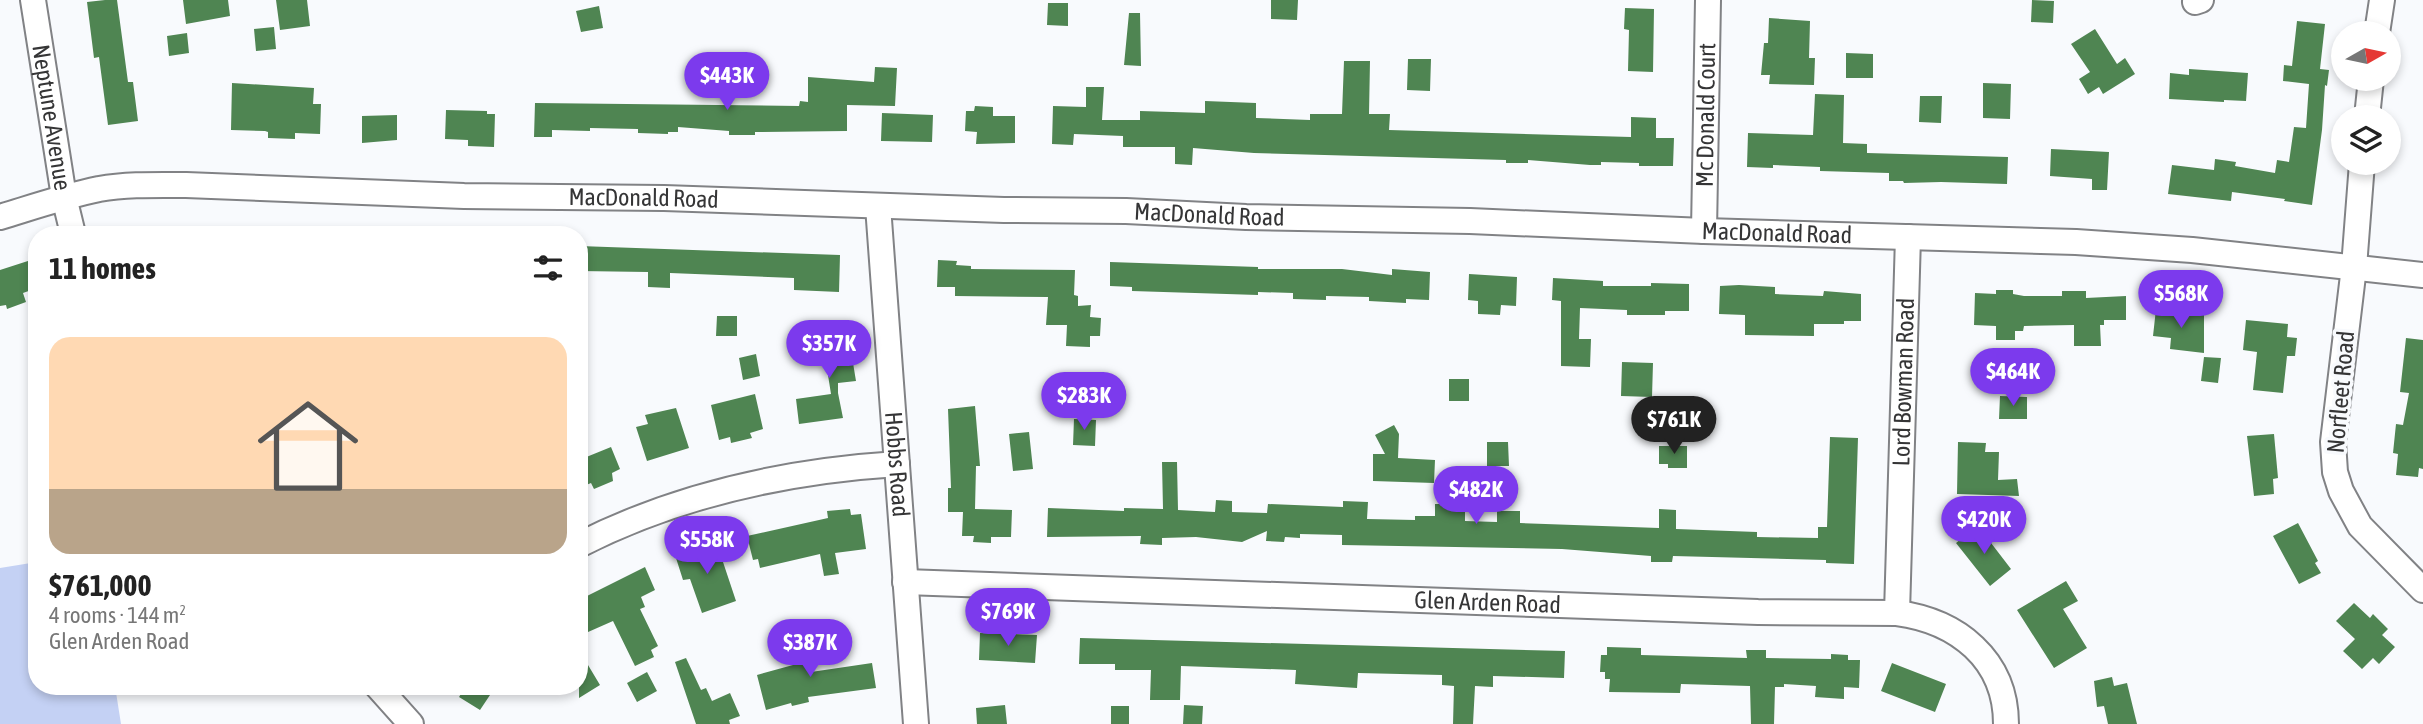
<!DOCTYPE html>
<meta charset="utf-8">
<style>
body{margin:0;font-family:"Asap Condensed",sans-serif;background:#f2f2f2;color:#222;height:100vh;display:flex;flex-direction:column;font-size:26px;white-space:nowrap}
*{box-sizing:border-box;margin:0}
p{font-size:23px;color:#767676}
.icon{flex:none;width:38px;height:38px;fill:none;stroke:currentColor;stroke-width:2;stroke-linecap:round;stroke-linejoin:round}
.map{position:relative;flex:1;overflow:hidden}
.drawer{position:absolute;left:28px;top:226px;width:560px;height:469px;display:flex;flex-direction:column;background:#fff;border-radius:28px;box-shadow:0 4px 10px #0003}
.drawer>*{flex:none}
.needle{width:46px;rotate:81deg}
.buttons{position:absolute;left:2331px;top:21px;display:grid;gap:14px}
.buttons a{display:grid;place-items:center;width:70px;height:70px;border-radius:50%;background:#fff;box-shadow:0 4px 10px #0003;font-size:35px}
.price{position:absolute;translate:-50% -60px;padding:0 16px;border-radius:24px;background:#7c3aed;color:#fff;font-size:23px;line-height:46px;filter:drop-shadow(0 2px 4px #0008)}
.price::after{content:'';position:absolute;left:50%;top:42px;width:21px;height:16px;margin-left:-10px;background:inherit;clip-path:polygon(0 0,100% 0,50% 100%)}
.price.active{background:#222;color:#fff}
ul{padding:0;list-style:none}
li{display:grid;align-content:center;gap:14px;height:371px;padding:0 21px}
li+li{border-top:2px solid #e0e0e0}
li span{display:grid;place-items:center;height:217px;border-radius:21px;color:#555}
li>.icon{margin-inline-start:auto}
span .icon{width:126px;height:126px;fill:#fffc;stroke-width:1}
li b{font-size:30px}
h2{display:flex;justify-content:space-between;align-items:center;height:84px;padding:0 21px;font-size:30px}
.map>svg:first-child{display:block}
.green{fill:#c4d1f4}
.building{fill:#4f8552}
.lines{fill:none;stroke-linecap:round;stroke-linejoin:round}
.street-casing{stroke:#818285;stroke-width:28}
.street{stroke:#fff;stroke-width:24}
.labels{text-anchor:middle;stroke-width:7;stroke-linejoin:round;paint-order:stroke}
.street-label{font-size:24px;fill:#353536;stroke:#f8fafd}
</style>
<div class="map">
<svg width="2423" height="724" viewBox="0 0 2423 724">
<rect width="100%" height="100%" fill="#f8fafd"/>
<!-- green -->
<path class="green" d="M 37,562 L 37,686 L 115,686 L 121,724 L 0,724 L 0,568 Z"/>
<!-- building -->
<path class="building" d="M 105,0 L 117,0 L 128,82 L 133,82 L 138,121 L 108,125 L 99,57 L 94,58 L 87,2 Z
M 183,0 L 228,0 L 230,16 L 186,24 Z
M 276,0 L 307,0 L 310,26 L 280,30 Z
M 1271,0 L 1298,0 L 1297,20 L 1271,19 Z
M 2032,0 L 2054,1 L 2053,23 L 2031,22 Z
M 1048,3 L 1068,3 L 1068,26 L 1047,25 Z
M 599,6 L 603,28 L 581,32 L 576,11 Z
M 1625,8 L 1654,9 L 1653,72 L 1628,71 L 1629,30 L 1624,29 Z
M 1129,13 L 1140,13 L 1141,66 L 1124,65 Z
M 1769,18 L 1810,21 L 1809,58 L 1815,58 L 1814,85 L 1769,84 L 1770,75 L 1761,75 L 1764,43 L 1768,43 Z
M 2297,21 L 2325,24 L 2320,69 L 2329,70 L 2327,86 L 2325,85 L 2322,130 L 2312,205 L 2284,201 L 2285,199 L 2232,192 L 2231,201 L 2168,194 L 2172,165 L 2214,170 L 2215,159 L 2236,162 L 2235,166 L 2275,173 L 2277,160 L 2289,162 L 2294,127 L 2306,128 L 2309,84 L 2283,81 L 2284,65 L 2292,66 Z
M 274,27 L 276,49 L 256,51 L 254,29 Z
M 2095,29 L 2117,64 L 2125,58 L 2135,74 L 2103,94 L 2099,87 L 2088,94 L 2079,79 L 2090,72 L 2071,44 Z
M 187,33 L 189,53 L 169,56 L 167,36 Z
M 1846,53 L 1873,54 L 1873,78 L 1846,78 Z
M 1408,59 L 1431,59 L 1430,91 L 1407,90 Z
M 1344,61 L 1370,61 L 1369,114 L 1390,114 L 1389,130 L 1631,137 L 1631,117 L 1656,118 L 1656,138 L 1674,138 L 1673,166 L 1639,166 L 1639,163 L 1601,162 L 1601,165 L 1590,165 L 1528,160 L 1528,163 L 1506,163 L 1506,160 L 1254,153 L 1193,148 L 1192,165 L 1175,164 L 1175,147 L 1123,147 L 1123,136 L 1074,134 L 1073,145 L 1052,144 L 1053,106 L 1086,107 L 1086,87 L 1104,87 L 1102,120 L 1140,120 L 1140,111 L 1205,113 L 1205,101 L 1256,103 L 1256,118 L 1310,120 L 1310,114 L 1342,114 Z
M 875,67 L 897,68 L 895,106 L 847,105 L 847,131 L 755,132 L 755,135 L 729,135 L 729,131 L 678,127 L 678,132 L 668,132 L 668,134 L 638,133 L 638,129 L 590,128 L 590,131 L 552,130 L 552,137 L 534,137 L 535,103 L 799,106 L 800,101 L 808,102 L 808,77 L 874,82 Z
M 2189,69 L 2248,73 L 2246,101 L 2224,100 L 2224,102 L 2169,99 L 2170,73 L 2189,75 Z
M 232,83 L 314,88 L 313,104 L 321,104 L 320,134 L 295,133 L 295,139 L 268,138 L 268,132 L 265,131 L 231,130 Z
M 1983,83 L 2011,84 L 2010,119 L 1983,118 Z
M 1815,94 L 1844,95 L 1843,143 L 1867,144 L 1867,153 L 2008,157 L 2007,184 L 1941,182 L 1904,183 L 1903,181 L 1889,181 L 1889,173 L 1820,171 L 1820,167 L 1773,165 L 1773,168 L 1747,167 L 1748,133 L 1813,135 Z
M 1920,96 L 1942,96 L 1941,123 L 1919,122 Z
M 975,106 L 993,107 L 993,116 L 1015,116 L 1015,143 L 976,144 L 977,132 L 965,131 L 966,111 L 974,111 Z
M 446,110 L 487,111 L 487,114 L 495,114 L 494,147 L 468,146 L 468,140 L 445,139 Z
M 882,113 L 933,115 L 932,142 L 881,141 Z
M 397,115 L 397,140 L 362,143 L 362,116 Z
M 2051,149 L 2109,152 L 2107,190 L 2092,190 L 2092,179 L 2050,176 Z
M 579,246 L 840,255 L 839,292 L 794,290 L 794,278 L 670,273 L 670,288 L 648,287 L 648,272 L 579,271 Z
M 31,260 L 37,276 L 37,288 L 23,293 L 26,302 L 7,309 L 6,305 L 0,306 L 0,270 Z
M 938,260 L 957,261 L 956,265 L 971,266 L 971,269 L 1075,270 L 1074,295 L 1078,296 L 1078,306 L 1091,305 L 1090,317 L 1101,318 L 1100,336 L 1090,336 L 1090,347 L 1066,346 L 1067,325 L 1046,325 L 1048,297 L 955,296 L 955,287 L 937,287 Z
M 1110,262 L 1258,267 L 1258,269 L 1342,269 L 1392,275 L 1392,269 L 1430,272 L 1429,300 L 1406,299 L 1406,303 L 1369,301 L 1369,297 L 1326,296 L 1326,300 L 1293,299 L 1293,293 L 1258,292 L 1258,295 L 1132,291 L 1132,287 L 1110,286 Z
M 1469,274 L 1517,277 L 1516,306 L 1501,305 L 1500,315 L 1478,314 L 1478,301 L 1468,300 Z
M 1553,278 L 1603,281 L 1603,286 L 1651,286 L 1651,283 L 1689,284 L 1689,311 L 1665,311 L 1665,315 L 1627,315 L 1627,310 L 1580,308 L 1579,339 L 1591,339 L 1590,367 L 1561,366 L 1561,301 L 1552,300 Z
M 1739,285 L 1775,287 L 1775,294 L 1823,296 L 1824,291 L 1861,294 L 1861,321 L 1844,321 L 1844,324 L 1814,324 L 1814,336 L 1745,335 L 1745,315 L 1719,314 L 1720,286 Z
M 1996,290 L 2013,290 L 2013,294 L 2024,296 L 2062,296 L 2062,291 L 2086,291 L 2086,298 L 2126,296 L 2126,320 L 2104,320 L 2104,325 L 2100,325 L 2101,346 L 2074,346 L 2074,325 L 2024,326 L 2023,331 L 2015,331 L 2015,340 L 1996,340 L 1996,326 L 1974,325 L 1975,293 L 1996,294 Z
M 2156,309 L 2204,314 L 2204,353 L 2170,349 L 2171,338 L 2153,336 Z
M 717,316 L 737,316 L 737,336 L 716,336 Z
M 826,320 L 842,321 L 840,359 L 852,357 L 856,381 L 838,383 L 838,393 L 843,418 L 799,424 L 796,399 L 831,394 L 824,350 Z
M 2246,320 L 2288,324 L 2287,337 L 2297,338 L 2295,356 L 2287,356 L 2283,393 L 2253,390 L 2257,352 L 2243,350 Z
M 2406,338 L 2423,340 L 2423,469 L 2419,468 L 2418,477 L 2396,475 L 2398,454 L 2393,453 L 2396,424 L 2403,425 L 2409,393 L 2400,392 Z
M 756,354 L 760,376 L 743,380 L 739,358 Z
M 2204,357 L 2221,358 L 2218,383 L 2201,381 Z
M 1622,362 L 1653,363 L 1652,397 L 1621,396 Z
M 1449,379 L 1469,379 L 1469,401 L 1449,401 Z
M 755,394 L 763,429 L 750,433 L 752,438 L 731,443 L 730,437 L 719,440 L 711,405 Z
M 2000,396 L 2027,397 L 2027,419 L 1999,419 Z
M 975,406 L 980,466 L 976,466 L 975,509 L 1012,510 L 1011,537 L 991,537 L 991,543 L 973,542 L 974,536 L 962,536 L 963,512 L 948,512 L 948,488 L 951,488 L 948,409 Z
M 676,408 L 689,448 L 647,461 L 636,427 L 648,424 L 645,415 Z
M 1074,419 L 1096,420 L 1095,446 L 1073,445 Z
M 1394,425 L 1399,434 L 1398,458 L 1435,460 L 1434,483 L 1373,481 L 1373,454 L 1385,454 L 1375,435 Z
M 1029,432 L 1033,469 L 1013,471 L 1009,434 Z
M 2274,434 L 2278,478 L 2273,479 L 2274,494 L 2254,496 L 2247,436 Z
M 1830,437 L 1858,438 L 1854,564 L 1826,563 L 1826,560 L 1673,556 L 1672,562 L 1651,562 L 1651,556 L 1562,549 L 1342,545 L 1342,535 L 1300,534 L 1300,538 L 1285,537 L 1284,542 L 1266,541 L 1267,531 L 1242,542 L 1196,537 L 1162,538 L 1162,545 L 1140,544 L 1141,536 L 1047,537 L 1048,508 L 1124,511 L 1124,508 L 1163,509 L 1162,462 L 1177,462 L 1178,510 L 1215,512 L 1216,500 L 1232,501 L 1232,512 L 1267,513 L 1268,504 L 1343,507 L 1343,501 L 1368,502 L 1367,519 L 1415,520 L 1415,516 L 1435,516 L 1435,504 L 1465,504 L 1465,521 L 1497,522 L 1497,511 L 1520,511 L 1520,523 L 1659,528 L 1659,509 L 1676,510 L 1676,529 L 1757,532 L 1757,537 L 1818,538 L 1818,527 L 1827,527 Z
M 1487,442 L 1508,442 L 1509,466 L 1487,466 Z
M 1958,442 L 1986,443 L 1985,452 L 1999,452 L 1998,480 L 2017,479 L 2019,496 L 1957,494 Z
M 1659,446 L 1687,446 L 1687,468 L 1668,468 L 1668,464 L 1659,464 Z
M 611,447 L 620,469 L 612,473 L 613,481 L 594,489 L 591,483 L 579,488 L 579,460 Z
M 850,509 L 851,515 L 861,514 L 866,549 L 835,553 L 839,574 L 824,576 L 820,554 L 760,568 L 758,559 L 753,560 L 747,536 L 828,518 L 827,511 Z
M 2298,523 L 2318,561 L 2315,563 L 2321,573 L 2299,584 L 2273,536 Z
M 1978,526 L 2011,569 L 1990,586 L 1956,543 Z
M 707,541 L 710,547 L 717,544 L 736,601 L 702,613 L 690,579 L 683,580 L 676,558 L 682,556 L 680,550 Z
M 645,567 L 655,590 L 641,597 L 645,607 L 640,609 L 658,646 L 651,650 L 654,657 L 635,666 L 613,621 L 579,636 L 579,600 Z
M 2066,581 L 2078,601 L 2063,609 L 2087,648 L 2054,668 L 2017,610 Z
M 2354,603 L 2370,618 L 2373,614 L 2388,629 L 2382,635 L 2395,647 L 2379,664 L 2373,658 L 2362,669 L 2343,651 L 2355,639 L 2336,621 Z
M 798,631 L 811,672 L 872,663 L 876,688 L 808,697 L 809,702 L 792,706 L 791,703 L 766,710 L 757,675 L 793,665 L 784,636 Z
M 980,633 L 1037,635 L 1035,663 L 979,660 Z
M 1080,638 L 1565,651 L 1564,678 L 1493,676 L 1493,687 L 1475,686 L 1473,724 L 1453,724 L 1454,686 L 1442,685 L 1442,675 L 1358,673 L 1357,688 L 1295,684 L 1296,670 L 1181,666 L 1180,700 L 1150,700 L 1151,670 L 1115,670 L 1115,664 L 1079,664 Z
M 1607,647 L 1641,648 L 1641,655 L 1747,658 L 1746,650 L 1766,650 L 1766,658 L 1831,659 L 1831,654 L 1848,655 L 1848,660 L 1860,660 L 1859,688 L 1844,687 L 1844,699 L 1815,697 L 1816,686 L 1784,684 L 1784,687 L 1775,687 L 1774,724 L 1751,724 L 1750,686 L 1681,684 L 1680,693 L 1609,692 L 1610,679 L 1605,679 L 1605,672 L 1600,672 L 1601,655 L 1607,655 Z
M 579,650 L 600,685 L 579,698 Z
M 686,658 L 701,690 L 706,688 L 712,701 L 730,693 L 740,716 L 729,720 L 730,724 L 696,724 L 675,662 Z
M 1892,663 L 1946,684 L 1935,712 L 1881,691 Z
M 647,672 L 657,691 L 637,702 L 627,683 Z
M 2112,677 L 2114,686 L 2127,683 L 2137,724 L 2108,724 L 2104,706 L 2097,707 L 2094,681 Z
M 466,686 L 496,686 L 480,710 L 459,697 Z
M 1005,705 L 1007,724 L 977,724 L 976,708 Z
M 1184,705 L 1203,706 L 1202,724 L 1183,724 Z
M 1111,706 L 1129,706 L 1129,724 L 1111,724 Z"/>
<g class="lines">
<defs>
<g id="street">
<path id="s1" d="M 33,0 L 64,197 L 73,234"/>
<path d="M 2195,2 L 2201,0"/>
<path d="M 2377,33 L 2382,0"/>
<path d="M 2367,117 L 2371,79"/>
<path d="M 2362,163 L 2354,267 L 2333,442 L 2335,472 L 2341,491 L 2360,526 L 2423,590"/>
<path id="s2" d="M 878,206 L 916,724"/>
<path id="s3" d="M 0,217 C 33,207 65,196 99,189 C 128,184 157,185 186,185 L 464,196 L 664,198 L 1004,210 L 1126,211 L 1246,217 L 1470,221 L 1704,231 L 2076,242 L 2192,250 L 2423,275"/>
<path id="s4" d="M 1704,231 L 1708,0"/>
<path d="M 579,545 C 677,495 787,471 897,464"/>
<path id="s5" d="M 905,582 L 1758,612 L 1897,613 C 1957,621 2006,659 2006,724"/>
<path id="s6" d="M 1897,613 L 1908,237"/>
<path d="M 377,686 L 411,724"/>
</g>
</defs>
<!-- street casing -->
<use href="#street" class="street-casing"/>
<!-- street -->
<use href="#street" class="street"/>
</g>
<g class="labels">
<!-- street labels -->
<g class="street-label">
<text dy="8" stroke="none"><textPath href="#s4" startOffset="116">Mc Donald Court</textPath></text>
<text dy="8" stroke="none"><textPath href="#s1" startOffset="119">Neptune Avenue</textPath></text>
<text dy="8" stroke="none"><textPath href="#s3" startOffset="648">MacDonald Road</textPath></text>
<text dy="8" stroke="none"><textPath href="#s3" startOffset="1214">MacDonald Road</textPath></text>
<text dy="8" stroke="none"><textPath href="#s3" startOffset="1782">MacDonald Road</textPath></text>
<text dy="8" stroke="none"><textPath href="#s6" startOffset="231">Lord Bowman Road</textPath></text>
<text transform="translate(2341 392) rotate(-85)" y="8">Norfleet Road</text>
<text dy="8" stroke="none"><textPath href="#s2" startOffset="259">Hobbs Road</textPath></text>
<text dy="8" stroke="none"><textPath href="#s5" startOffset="583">Glen Arden Road</textPath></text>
</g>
</g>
</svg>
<div class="buttons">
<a><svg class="needle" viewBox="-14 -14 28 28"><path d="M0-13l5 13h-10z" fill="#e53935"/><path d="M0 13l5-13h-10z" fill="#767676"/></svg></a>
<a><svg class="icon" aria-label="layers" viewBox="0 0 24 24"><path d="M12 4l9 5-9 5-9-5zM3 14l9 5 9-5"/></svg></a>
</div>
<b class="price" style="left:727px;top:112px">$443K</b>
<b class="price" style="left:2181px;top:330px">$568K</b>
<b class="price" style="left:829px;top:380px">$357K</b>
<b class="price" style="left:2013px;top:408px">$464K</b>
<b class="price" style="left:1084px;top:432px">$283K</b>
<b class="price active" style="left:1674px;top:456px">$761K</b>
<b class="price" style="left:1476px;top:526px">$482K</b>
<b class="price" style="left:1984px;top:556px">$420K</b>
<b class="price" style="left:707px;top:576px">$558K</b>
<b class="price" style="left:1008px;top:648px">$769K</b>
<b class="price" style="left:810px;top:679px">$387K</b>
<section class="drawer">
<h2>11 homes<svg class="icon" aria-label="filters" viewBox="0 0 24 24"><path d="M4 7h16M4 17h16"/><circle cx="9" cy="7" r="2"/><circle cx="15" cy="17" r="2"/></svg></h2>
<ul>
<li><span style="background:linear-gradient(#ffd9b3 70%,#b9a48a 0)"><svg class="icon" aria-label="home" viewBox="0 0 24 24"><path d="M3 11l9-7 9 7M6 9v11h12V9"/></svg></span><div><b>$761,000</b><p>4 rooms · 144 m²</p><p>Glen Arden Road</p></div></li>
</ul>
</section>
</div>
